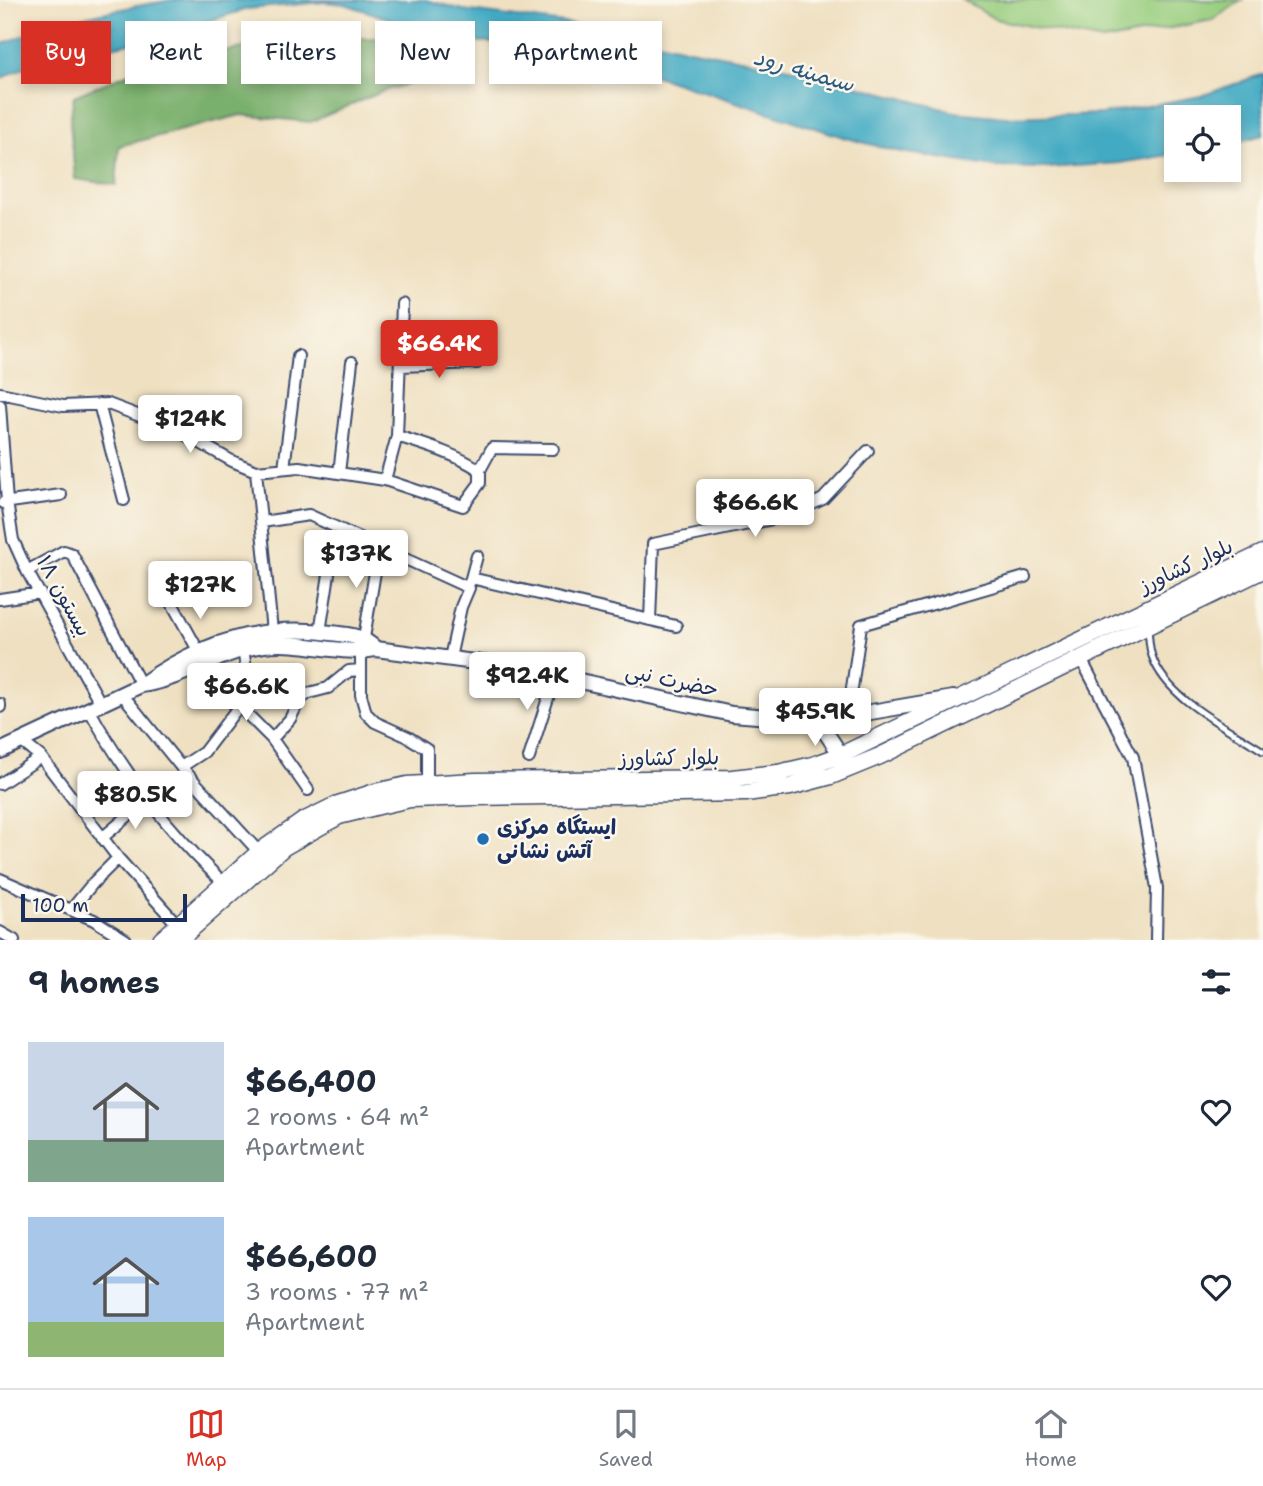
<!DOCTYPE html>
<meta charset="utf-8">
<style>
body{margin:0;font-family:"Shantell Sans","Playpen Sans Arabic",sans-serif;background:#f6f6f7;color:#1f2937;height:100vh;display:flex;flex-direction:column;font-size:26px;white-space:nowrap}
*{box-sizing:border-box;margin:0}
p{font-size:23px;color:#747a83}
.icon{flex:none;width:38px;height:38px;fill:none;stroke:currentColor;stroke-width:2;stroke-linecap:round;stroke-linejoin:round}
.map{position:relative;height:940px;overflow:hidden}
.details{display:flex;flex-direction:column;background:#fff;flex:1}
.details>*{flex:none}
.guide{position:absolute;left:21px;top:21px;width:700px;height:63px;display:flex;gap:14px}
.tools{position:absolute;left:1164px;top:105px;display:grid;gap:14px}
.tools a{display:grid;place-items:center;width:77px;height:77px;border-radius:0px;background:#fff;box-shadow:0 4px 10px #0003;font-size:35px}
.scale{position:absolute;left:21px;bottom:18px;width:166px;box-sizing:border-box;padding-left:7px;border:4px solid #1b2f5e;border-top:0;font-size:19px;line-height:24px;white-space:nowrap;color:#1b2f5e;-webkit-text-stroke:5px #fbf7ec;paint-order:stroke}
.price{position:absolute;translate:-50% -60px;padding:0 16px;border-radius:7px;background:#fff;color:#222;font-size:23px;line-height:46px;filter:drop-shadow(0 2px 4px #0008)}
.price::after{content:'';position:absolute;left:50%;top:42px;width:21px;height:16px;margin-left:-10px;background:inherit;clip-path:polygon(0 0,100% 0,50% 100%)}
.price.current{background:#d93025;color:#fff}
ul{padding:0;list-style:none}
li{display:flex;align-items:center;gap:21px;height:175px;padding:0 28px}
li span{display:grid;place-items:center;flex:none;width:196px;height:140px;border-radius:0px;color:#555}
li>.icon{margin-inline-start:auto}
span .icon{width:84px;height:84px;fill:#fffc;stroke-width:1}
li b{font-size:30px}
h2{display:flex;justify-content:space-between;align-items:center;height:84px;padding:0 28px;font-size:30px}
.tag{padding:0 24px;border-radius:0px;background:#fff;box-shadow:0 4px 10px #0003;font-size:24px;line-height:63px}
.tag.current{background:#d93025;color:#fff}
.menu{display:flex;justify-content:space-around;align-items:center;height:98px;border-top:2px solid #e0e1e3;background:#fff;font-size:19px;color:#747a83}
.menu a{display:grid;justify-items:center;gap:4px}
.menu .current{color:#d93025}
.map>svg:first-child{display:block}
.green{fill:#98cd7e;stroke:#5a7e6e;stroke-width:2}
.forest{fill:#7ab06d;stroke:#4a7066;stroke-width:2}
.water{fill:#43aac3;stroke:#2f6c90;stroke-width:2}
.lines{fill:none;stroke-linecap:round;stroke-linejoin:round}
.lane-casing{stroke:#3b4a6d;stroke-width:9}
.street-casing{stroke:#3b4a6d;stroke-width:14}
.secondary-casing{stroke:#3b4a6d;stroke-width:18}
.primary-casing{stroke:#3b4a6d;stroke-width:19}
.lane{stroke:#fff;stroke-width:5}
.street{stroke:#fff;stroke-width:10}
.secondary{stroke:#fff;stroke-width:14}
.primary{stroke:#fff;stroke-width:16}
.poi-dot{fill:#1f6fb2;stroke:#fbf7ec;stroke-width:2.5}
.labels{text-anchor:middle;stroke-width:5;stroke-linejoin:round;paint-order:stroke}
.street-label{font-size:21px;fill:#1b2f5e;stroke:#fbf7ec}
.poi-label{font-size:21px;font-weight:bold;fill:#1b2f5e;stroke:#fbf7ec;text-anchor:start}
.water-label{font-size:23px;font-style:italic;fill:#295a81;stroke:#fbf7ec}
</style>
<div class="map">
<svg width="1263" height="940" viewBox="0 0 1263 940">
<rect width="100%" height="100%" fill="#fbf7ec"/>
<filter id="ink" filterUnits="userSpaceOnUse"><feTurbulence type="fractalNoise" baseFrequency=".0143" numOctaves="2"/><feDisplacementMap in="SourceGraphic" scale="14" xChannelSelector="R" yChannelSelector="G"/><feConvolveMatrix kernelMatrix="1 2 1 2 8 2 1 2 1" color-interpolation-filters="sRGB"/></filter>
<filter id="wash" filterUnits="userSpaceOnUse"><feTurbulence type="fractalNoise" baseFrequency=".00686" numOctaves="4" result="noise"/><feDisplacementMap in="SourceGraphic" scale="28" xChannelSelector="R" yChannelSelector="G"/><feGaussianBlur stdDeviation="1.57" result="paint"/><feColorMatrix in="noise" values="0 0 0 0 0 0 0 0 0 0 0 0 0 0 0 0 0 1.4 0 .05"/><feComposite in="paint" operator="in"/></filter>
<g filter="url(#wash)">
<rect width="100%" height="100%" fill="#efe0c1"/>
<!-- green -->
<path class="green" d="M 963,0 L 1242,0 L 1212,20 L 1103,41 L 995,19 Z"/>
<!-- forest -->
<path class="forest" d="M 378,38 L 426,48 L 422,81 L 386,90 L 311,122 L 241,115 L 119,146 L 116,185 L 75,179 L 70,121 L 74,96 L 136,70 L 286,39 Z"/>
<!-- water -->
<path class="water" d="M 173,0 L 426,0 L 463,10 L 595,27 L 689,49 L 790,68 L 955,112 L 1006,117 L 1103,114 L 1201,96 L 1263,74 L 1263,135 L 1229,144 L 1228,117 L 1176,117 L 1176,154 L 1120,163 L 1046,168 L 995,167 L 901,152 L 846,138 L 632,68 L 579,53 L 446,38 L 345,4 L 324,2 L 247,9 L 147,40 L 73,54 L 21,69 L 0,79 L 0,45 C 54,21 115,9 173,0 Z"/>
</g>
<g filter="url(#ink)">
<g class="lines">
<defs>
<path id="lane" d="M 1148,629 C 1149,637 1149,648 1152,656 C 1167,700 1227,727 1263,751"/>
<path id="street" d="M 400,366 L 477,363
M 0,393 L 63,406 L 108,404 L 177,430 L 232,461 L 256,471 L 299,467 L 385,480 L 463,506 L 480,483 L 480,470 C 456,454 425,445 397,436 L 385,480
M 99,404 L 124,500
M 0,405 L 7,502 L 13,540 L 27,571 L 101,704
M 397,436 L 402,304
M 284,468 L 298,356
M 480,470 L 492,448 L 553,449
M 256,471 L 272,631
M 339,473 L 352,362
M 3,503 L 61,495
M 262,522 L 309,515 L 469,588 L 461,607 L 450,658
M 27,571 L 64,551 L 72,554 L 141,685
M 471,578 L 676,626
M 470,582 L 477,556
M 0,599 L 40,593
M 173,605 L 199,652
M 650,620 L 653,544 L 787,516 L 823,499 L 868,451
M 320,632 L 329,574
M 364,638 L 379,548
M 361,652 L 361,695 L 366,713 L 375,722 L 408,737 L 427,749 L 427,784
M 1081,659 L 1133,757 L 1157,888 L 1156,940
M 122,694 L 181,767 L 259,852
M 0,704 L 0,707
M 239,706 L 272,739
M 89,709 C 125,775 170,833 225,884
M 848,716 L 861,625 L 1025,577
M 22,742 L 41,757 L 118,858 L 177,924
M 529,758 L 555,676
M 181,767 L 204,752 L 239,706 L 244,696 L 247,674 L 243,649
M 0,784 L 41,757
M 308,790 L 272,739 L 290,719 L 300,699 L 309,693 L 328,688 L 349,671 L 361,670
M 102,838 L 147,800
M 0,879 L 94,920 L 126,940
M 71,910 L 93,883 L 118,858
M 0,932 L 14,940"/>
<path id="secondary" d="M 141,685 C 184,679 220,651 264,645 C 303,640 342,656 376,649 L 520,668 L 732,714 L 818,721 L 953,698
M 818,721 L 841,755
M 0,751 L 141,685 C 198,644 261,623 331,633 C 353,636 359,634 376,649"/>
<path id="primary" d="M 161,940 L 259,852 L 303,821 L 338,804 L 375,792 L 407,785 L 475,781 L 732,778 L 778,773 L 813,765 L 841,755 L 1263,553
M 179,940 L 284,847 L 339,816 L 379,806 L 410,799 L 475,797 L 746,793 L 790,787 L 831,776 L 880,756 L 1263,570"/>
</defs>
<!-- lane casing -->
<use href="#lane" class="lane-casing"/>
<!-- street casing -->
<use href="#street" class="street-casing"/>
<!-- secondary casing -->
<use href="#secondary" class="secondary-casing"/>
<!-- primary casing -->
<use href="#primary" class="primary-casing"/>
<!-- lane -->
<use href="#lane" class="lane"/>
<!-- street -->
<use href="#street" class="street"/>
<!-- secondary -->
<use href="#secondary" class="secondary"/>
<!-- primary -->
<use href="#primary" class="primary"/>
</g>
</g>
<!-- markers -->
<circle class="poi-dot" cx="483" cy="839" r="7"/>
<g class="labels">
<!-- street labels -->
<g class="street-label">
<text transform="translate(1186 566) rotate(-25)" y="7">بلوار کشاورز</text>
<text transform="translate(64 596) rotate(61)" y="7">بیستون ۱۸</text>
<text transform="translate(672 680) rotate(12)" y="7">حضرت نبی</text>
<text transform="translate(669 758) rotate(-1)" y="7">بلوار کشاورز</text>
</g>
<!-- poi labels -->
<g class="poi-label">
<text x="497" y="834">ایستگاه مرکزی<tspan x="497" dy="24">آتش نشانی</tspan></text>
</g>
<!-- water labels -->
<g class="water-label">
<text transform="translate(804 70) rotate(16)" y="8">سیمینه رود</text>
</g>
</g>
</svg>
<div class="tools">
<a><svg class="icon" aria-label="locate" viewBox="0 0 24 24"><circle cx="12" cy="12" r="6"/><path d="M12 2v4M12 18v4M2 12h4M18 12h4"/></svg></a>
</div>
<div class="scale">100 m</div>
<b class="price current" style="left:439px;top:380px">$66.4K</b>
<b class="price" style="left:190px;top:455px">$124K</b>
<b class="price" style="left:755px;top:539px">$66.6K</b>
<b class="price" style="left:356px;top:590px">$137K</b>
<b class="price" style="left:200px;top:621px">$127K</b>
<b class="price" style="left:527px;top:712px">$92.4K</b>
<b class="price" style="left:246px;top:723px">$66.6K</b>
<b class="price" style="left:815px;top:748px">$45.9K</b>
<b class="price" style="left:135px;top:831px">$80.5K</b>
<div class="guide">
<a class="tag current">Buy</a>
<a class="tag">Rent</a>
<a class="tag">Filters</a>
<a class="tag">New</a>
<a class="tag">Apartment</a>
</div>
</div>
<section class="details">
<h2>9 homes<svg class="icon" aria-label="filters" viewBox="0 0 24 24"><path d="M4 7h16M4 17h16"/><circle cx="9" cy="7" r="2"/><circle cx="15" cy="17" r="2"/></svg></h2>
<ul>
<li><span style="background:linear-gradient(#c9d6e8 70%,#7fa58c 0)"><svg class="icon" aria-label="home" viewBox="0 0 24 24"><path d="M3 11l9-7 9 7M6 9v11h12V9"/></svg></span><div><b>$66,400</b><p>2 rooms · 64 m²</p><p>Apartment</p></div><svg class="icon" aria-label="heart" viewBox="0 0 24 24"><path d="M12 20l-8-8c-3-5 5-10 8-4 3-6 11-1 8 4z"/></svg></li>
<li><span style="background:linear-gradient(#a9c7e8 75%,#8fb573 0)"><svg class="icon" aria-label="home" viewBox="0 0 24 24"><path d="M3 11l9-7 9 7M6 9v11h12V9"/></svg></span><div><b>$66,600</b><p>3 rooms · 77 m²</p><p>Apartment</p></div><svg class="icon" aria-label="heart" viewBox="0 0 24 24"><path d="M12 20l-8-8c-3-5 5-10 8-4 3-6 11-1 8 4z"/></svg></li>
</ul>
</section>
<nav class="menu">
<a class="current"><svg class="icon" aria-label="map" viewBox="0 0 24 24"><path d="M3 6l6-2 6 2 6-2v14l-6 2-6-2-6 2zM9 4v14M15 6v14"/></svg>Map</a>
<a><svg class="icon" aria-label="saved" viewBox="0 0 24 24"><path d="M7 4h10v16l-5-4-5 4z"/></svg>Saved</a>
<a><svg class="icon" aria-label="home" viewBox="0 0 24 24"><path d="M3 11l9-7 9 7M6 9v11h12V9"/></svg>Home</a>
</nav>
